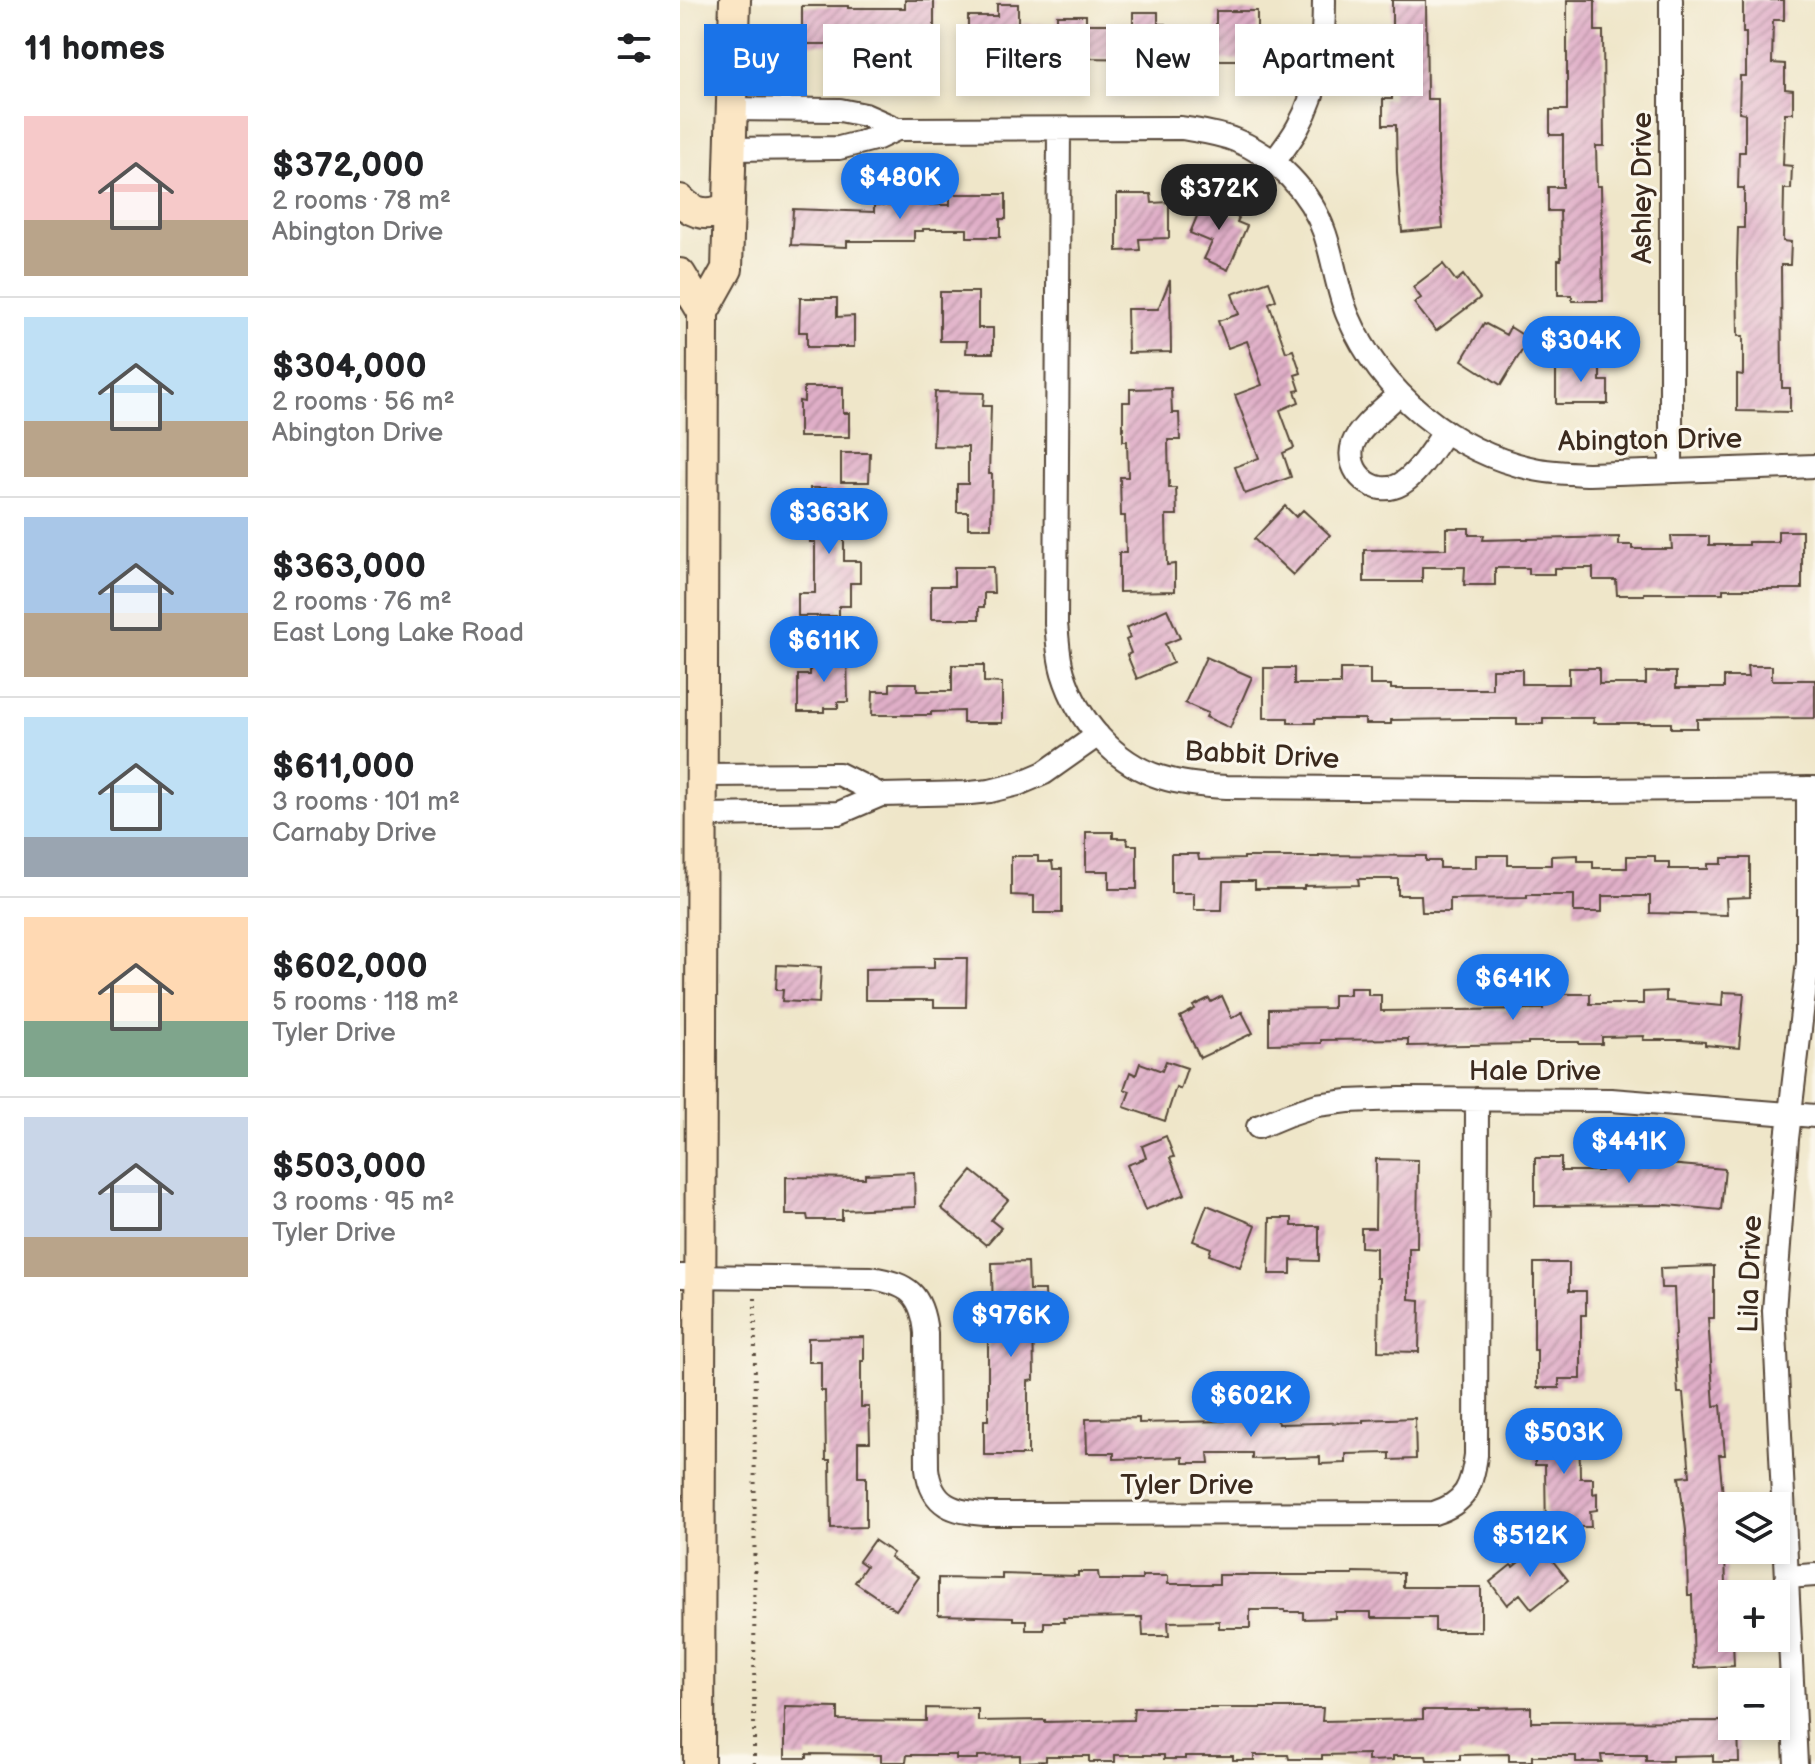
<!DOCTYPE html>
<meta charset="utf-8">
<style>
body{margin:0;font-family:"Balsamiq Sans",sans-serif;background:#f2f2f2;color:#202124;height:100vh;display:flex;flex-direction:column;font-size:30px;white-space:nowrap}
*{box-sizing:border-box;margin:0}
p{font-size:26px;color:#757577}
.icon{flex:none;width:44px;height:44px;fill:none;stroke:currentColor;stroke-width:2;stroke-linecap:round;stroke-linejoin:round}
.map{position:relative;flex:1;overflow:hidden}
.drawer{display:flex;flex-direction:column;background:#fff;width:680px}
.drawer>*{flex:none}
.top-card{position:absolute;left:24px;top:24px;width:760px;height:72px;display:flex;gap:16px}
.buttons{position:absolute;left:1038px;top:1492px;display:grid;gap:16px}
.buttons a{display:grid;place-items:center;width:72px;height:72px;border-radius:0px;background:#fff;box-shadow:0 4px 12px #0003;font-size:40px}
.price{position:absolute;translate:-50% -68px;padding:0 18px;border-radius:28px;background:#1a73e8;color:#fff;font-size:26px;line-height:52px;filter:drop-shadow(0 2px 4px #0008)}
.price::after{content:'';position:absolute;left:50%;top:48px;width:24px;height:18px;margin-left:-12px;background:inherit;clip-path:polygon(0 0,100% 0,50% 100%)}
.price.current{background:#222;color:#fff}
ul{padding:0;list-style:none}
li{display:flex;align-items:center;gap:24px;height:200px;padding:0 24px}
li+li{border-top:2px solid #e0e0e0}
li span{display:grid;place-items:center;flex:none;width:224px;height:160px;border-radius:0px;color:#555}
li>.icon{margin-inline-start:auto}
span .icon{width:96px;height:96px;fill:#fffc;stroke-width:1}
li b{font-size:34px}
h2{display:flex;justify-content:space-between;align-items:center;height:96px;padding:0 24px;font-size:34px}
.chip{padding:0 28px;border-radius:0px;background:#fff;box-shadow:0 4px 12px #0003;font-size:28px;line-height:72px}
.chip.current{background:#1a73e8;color:#fff}
main{display:flex;flex:1;min-height:0}
.map>svg:first-child{display:block}
.building{fill:url(#building-hatch)}
.lines{fill:none;stroke-linecap:round;stroke-linejoin:round}
.street-casing{stroke:#564638;stroke-width:26}
.secondary-casing{stroke:#564638;stroke-width:34}
.path{stroke:#564638;stroke-width:4;stroke-dasharray:2 6;stroke-linecap:butt}
.street{stroke:#fff;stroke-width:22}
.secondary{stroke:#fbe6c4;stroke-width:30}
.labels{text-anchor:middle;stroke-width:6;stroke-linejoin:round;paint-order:stroke}
.street-label{font-size:28px;fill:#3b2a1e;stroke:#fbf7ec}
</style>
<main>
<section class="drawer">
<h2>11 homes<svg class="icon" aria-label="filters" viewBox="0 0 24 24"><path d="M4 7h16M4 17h16"/><circle cx="9" cy="7" r="2"/><circle cx="15" cy="17" r="2"/></svg></h2>
<ul>
<li><span style="background:linear-gradient(#f6c9c9 65%,#b9a48a 0)"><svg class="icon" aria-label="home" viewBox="0 0 24 24"><path d="M3 11l9-7 9 7M6 9v11h12V9"/></svg></span><div><b>$372,000</b><p>2 rooms · 78 m²</p><p>Abington Drive</p></div></li>
<li><span style="background:linear-gradient(#bfe0f5 65%,#b9a48a 0)"><svg class="icon" aria-label="home" viewBox="0 0 24 24"><path d="M3 11l9-7 9 7M6 9v11h12V9"/></svg></span><div><b>$304,000</b><p>2 rooms · 56 m²</p><p>Abington Drive</p></div></li>
<li><span style="background:linear-gradient(#a9c7e8 60%,#b9a48a 0)"><svg class="icon" aria-label="home" viewBox="0 0 24 24"><path d="M3 11l9-7 9 7M6 9v11h12V9"/></svg></span><div><b>$363,000</b><p>2 rooms · 76 m²</p><p>East Long Lake Road</p></div></li>
<li><span style="background:linear-gradient(#bfe0f5 75%,#9aa5b1 0)"><svg class="icon" aria-label="home" viewBox="0 0 24 24"><path d="M3 11l9-7 9 7M6 9v11h12V9"/></svg></span><div><b>$611,000</b><p>3 rooms · 101 m²</p><p>Carnaby Drive</p></div></li>
<li><span style="background:linear-gradient(#ffd9b3 65%,#7fa58c 0)"><svg class="icon" aria-label="home" viewBox="0 0 24 24"><path d="M3 11l9-7 9 7M6 9v11h12V9"/></svg></span><div><b>$602,000</b><p>5 rooms · 118 m²</p><p>Tyler Drive</p></div></li>
<li><span style="background:linear-gradient(#c9d6e8 75%,#b9a48a 0)"><svg class="icon" aria-label="home" viewBox="0 0 24 24"><path d="M3 11l9-7 9 7M6 9v11h12V9"/></svg></span><div><b>$503,000</b><p>3 rooms · 95 m²</p><p>Tyler Drive</p></div></li>
</ul>
</section>
<div class="map">
<svg width="1135" height="1764" viewBox="0 0 1135 1764">
<defs>
<pattern id="building-hatch" width="6" height="6" patternUnits="userSpaceOnUse" patternTransform="scale(2)"><rect width="6" height="6" fill="#e0afc8"/><path d="M-1 1l2-2M0 6l6-6M5 7l2-2" fill="none" stroke="#b78fa2"/></pattern>
</defs>
<rect width="100%" height="100%" fill="#fbf7ec"/>
<filter id="ink" filterUnits="userSpaceOnUse"><feTurbulence type="fractalNoise" baseFrequency=".0125" numOctaves="2"/><feDisplacementMap in="SourceGraphic" scale="16" xChannelSelector="R" yChannelSelector="G"/><feConvolveMatrix kernelMatrix="1 2 1 2 8 2 1 2 1" color-interpolation-filters="sRGB"/></filter>
<filter id="wash" filterUnits="userSpaceOnUse"><feTurbulence type="fractalNoise" baseFrequency=".006" numOctaves="4" result="noise"/><feDisplacementMap in="SourceGraphic" scale="32" xChannelSelector="R" yChannelSelector="G"/><feGaussianBlur stdDeviation="1.8" result="paint"/><feColorMatrix in="noise" values="0 0 0 0 0 0 0 0 0 0 0 0 0 0 0 0 0 1.4 0 .05"/><feComposite in="paint" operator="in"/></filter>
<g filter="url(#wash)">
<rect width="100%" height="100%" fill="#efe6c9"/>
<g id="blocks">
<!-- building -->
<path class="building" d="M 225,0 L 254,0 L 254,53 L 214,52 L 214,47 L 201,47 L 201,44 L 122,44 L 122,6 L 168,6 L 168,8 L 225,8 Z
M 712,0 L 746,0 L 747,99 L 758,99 L 758,171 L 763,228 L 722,232 L 717,172 L 716,125 L 703,125 L 703,99 L 712,99 Z
M 887,0 L 915,0 L 915,31 L 923,31 L 924,146 L 916,146 L 917,186 L 921,186 L 923,301 L 892,301 L 892,295 L 878,295 L 878,260 L 881,260 L 880,211 L 868,211 L 868,187 L 883,187 L 883,135 L 870,135 L 870,110 L 887,110 Z
M 1063,0 L 1104,0 L 1104,20 L 1093,20 L 1092,63 L 1105,64 L 1105,89 L 1113,90 L 1113,113 L 1105,113 L 1103,165 L 1112,166 L 1111,189 L 1104,189 L 1103,241 L 1111,242 L 1110,265 L 1101,265 L 1102,388 L 1110,388 L 1110,412 L 1057,411 L 1057,374 L 1063,375 L 1063,336 L 1058,336 L 1057,264 L 1058,228 L 1064,228 L 1064,188 L 1058,188 L 1059,152 L 1065,152 L 1065,113 L 1059,112 L 1060,76 L 1066,76 L 1066,33 L 1063,33 Z
M 317,4 L 338,4 L 338,24 L 377,24 L 377,15 L 406,15 L 406,24 L 453,24 L 453,12 L 478,12 L 478,24 L 485,24 L 485,59 L 305,57 L 305,48 L 288,48 L 288,16 L 317,16 Z
M 536,11 L 577,11 L 577,60 L 536,60 Z
M 270,194 L 326,194 L 326,219 L 320,219 L 320,237 L 287,237 L 287,229 L 243,229 L 243,231 L 234,231 L 234,241 L 167,241 L 167,247 L 111,245 L 113,209 L 194,212 L 194,205 L 270,205 Z
M 437,194 L 471,194 L 472,203 L 489,202 L 489,238 L 459,239 L 460,250 L 437,251 Z
M 525,197 L 549,207 L 547,212 L 559,218 L 557,222 L 567,226 L 548,270 L 524,259 L 532,242 L 510,233 Z
M 763,264 L 776,281 L 783,275 L 800,298 L 756,331 L 734,303 L 741,298 L 733,287 Z
M 490,280 L 491,352 L 448,353 L 447,309 L 478,309 Z
M 589,281 L 596,300 L 589,303 L 606,352 L 613,350 L 621,373 L 615,375 L 620,390 L 615,391 L 619,402 L 600,410 L 614,448 L 603,453 L 611,477 L 565,494 L 555,467 L 579,458 L 555,395 L 582,385 L 567,341 L 548,348 L 538,321 L 559,314 L 552,294 Z
M 260,292 L 298,292 L 298,328 L 313,328 L 313,353 L 286,353 L 287,341 L 260,341 Z
M 120,298 L 157,298 L 157,317 L 174,316 L 174,347 L 127,347 L 127,332 L 119,332 Z
M 804,323 L 826,335 L 830,327 L 849,339 L 821,385 L 782,360 Z
M 886,361 L 920,361 L 920,381 L 928,381 L 928,404 L 876,404 L 876,367 L 886,367 Z
M 124,387 L 163,387 L 163,413 L 169,413 L 169,437 L 119,437 L 119,401 L 124,402 Z
M 491,388 L 492,413 L 499,413 L 500,440 L 488,440 L 489,488 L 496,488 L 497,515 L 486,515 L 487,565 L 495,564 L 495,591 L 439,592 L 439,553 L 446,553 L 445,516 L 441,516 L 440,477 L 448,477 L 447,441 L 443,441 L 443,402 L 450,402 L 450,389 Z
M 255,392 L 304,393 L 303,406 L 311,406 L 309,474 L 312,474 L 311,528 L 288,528 L 288,512 L 277,512 L 277,484 L 288,484 L 288,447 L 253,446 Z
M 161,453 L 190,453 L 189,482 L 161,482 Z
M 130,488 L 164,488 L 164,561 L 180,561 L 180,583 L 170,583 L 170,606 L 159,606 L 159,616 L 118,616 L 118,593 L 135,593 L 135,542 L 130,542 Z
M 605,506 L 616,517 L 623,510 L 650,535 L 613,575 L 574,539 Z
M 766,528 L 789,528 L 789,535 L 804,535 L 803,540 L 939,537 L 939,545 L 952,545 L 952,549 L 992,549 L 991,536 L 1029,536 L 1029,545 L 1068,545 L 1068,542 L 1098,542 L 1098,531 L 1122,531 L 1122,589 L 1043,589 L 1043,593 L 964,593 L 964,595 L 937,595 L 936,580 L 913,580 L 913,568 L 874,568 L 874,574 L 849,574 L 849,568 L 815,568 L 815,585 L 784,585 L 785,567 L 742,567 L 742,582 L 684,582 L 684,550 L 766,549 Z
M 274,567 L 313,567 L 314,593 L 304,593 L 304,607 L 299,607 L 299,619 L 251,619 L 251,586 L 274,586 Z
M 487,609 L 500,638 L 485,644 L 493,663 L 457,679 L 447,655 L 451,653 L 446,640 L 450,638 L 446,628 Z
M 130,656 L 167,656 L 168,702 L 158,702 L 158,708 L 144,708 L 144,712 L 118,712 L 118,675 L 130,675 Z
M 526,657 L 572,677 L 550,728 L 526,717 L 528,713 L 505,703 Z
M 272,665 L 304,665 L 304,682 L 322,683 L 322,723 L 283,723 L 283,711 L 251,712 L 251,715 L 192,715 L 193,691 L 210,691 L 210,683 L 237,683 L 237,691 L 272,691 Z
M 1067,666 L 1092,666 L 1092,680 L 1135,680 L 1135,718 L 1017,719 L 1017,728 L 991,728 L 991,723 L 913,723 L 914,718 L 863,718 L 863,724 L 837,724 L 837,719 L 789,719 L 711,720 L 711,724 L 685,724 L 685,719 L 635,719 L 635,723 L 608,723 L 608,718 L 584,718 L 584,668 L 614,668 L 614,684 L 660,684 L 660,669 L 690,669 L 690,685 L 711,685 L 711,689 L 812,689 L 812,669 L 842,669 L 842,684 L 889,684 L 889,668 L 919,668 L 919,684 L 966,684 L 966,672 L 996,672 L 996,688 L 1044,688 L 1044,677 L 1068,677 Z
M 406,832 L 433,832 L 433,838 L 447,838 L 448,845 L 457,845 L 457,889 L 429,889 L 429,871 L 406,871 Z
M 491,854 L 518,854 L 519,860 L 564,859 L 564,857 L 639,857 L 639,855 L 746,856 L 746,861 L 760,861 L 760,868 L 796,868 L 796,855 L 828,855 L 828,865 L 871,865 L 871,856 L 898,855 L 898,861 L 913,861 L 913,868 L 947,868 L 947,856 L 975,856 L 975,862 L 989,862 L 989,869 L 1028,869 L 1028,864 L 1042,864 L 1042,858 L 1070,858 L 1070,897 L 1046,898 L 1047,915 L 970,913 L 970,896 L 922,896 L 922,912 L 894,912 L 894,895 L 847,895 L 847,898 L 770,899 L 770,912 L 742,912 L 741,895 L 718,895 L 718,879 L 678,879 L 679,885 L 624,886 L 624,889 L 575,889 L 575,881 L 543,881 L 542,910 L 514,910 L 514,893 L 491,893 Z
M 331,856 L 358,856 L 358,862 L 372,862 L 373,869 L 382,869 L 382,913 L 354,913 L 354,896 L 331,895 Z
M 254,958 L 287,958 L 286,1007 L 254,1007 L 254,1000 L 185,1000 L 185,969 L 254,968 Z
M 97,965 L 141,967 L 139,1003 L 102,1001 L 103,990 L 96,990 Z
M 670,988 L 688,988 L 688,995 L 701,995 L 701,1011 L 863,1009 L 863,997 L 878,997 L 878,994 L 910,994 L 910,1004 L 963,1004 L 963,992 L 986,991 L 986,1001 L 1042,1006 L 1043,992 L 1064,993 L 1059,1048 L 1025,1045 L 1025,1042 L 1001,1040 L 963,1040 L 964,1036 L 922,1037 L 922,1044 L 899,1044 L 899,1042 L 848,1042 L 848,1044 L 728,1046 L 728,1039 L 641,1040 L 641,1043 L 589,1044 L 589,1009 L 653,1008 L 653,995 L 670,995 Z
M 542,996 L 552,1018 L 562,1012 L 573,1033 L 520,1058 L 500,1017 L 515,1009 L 513,1006 L 529,998 L 531,1002 Z
M 486,1061 L 507,1068 L 500,1089 L 496,1087 L 485,1121 L 444,1107 L 450,1091 L 444,1089 L 450,1072 L 456,1075 L 460,1063 L 482,1071 Z
M 486,1136 L 494,1157 L 490,1158 L 505,1194 L 465,1210 L 447,1165 L 466,1158 L 462,1146 Z
M 855,1158 L 881,1158 L 881,1171 L 921,1171 L 921,1161 L 956,1162 L 956,1160 L 977,1160 L 977,1163 L 1045,1169 L 1041,1210 L 987,1205 L 855,1206 Z
M 696,1159 L 738,1160 L 737,1248 L 729,1248 L 729,1299 L 740,1300 L 739,1352 L 698,1351 L 699,1278 L 696,1278 L 696,1248 L 681,1247 L 681,1228 L 695,1228 Z
M 292,1171 L 328,1200 L 311,1220 L 321,1228 L 306,1245 L 261,1208 Z
M 234,1172 L 235,1207 L 162,1210 L 162,1220 L 128,1220 L 127,1215 L 106,1215 L 106,1177 L 185,1178 L 185,1174 Z
M 527,1205 L 576,1225 L 560,1267 L 529,1255 L 531,1248 L 513,1241 Z
M 590,1218 L 612,1218 L 612,1226 L 639,1226 L 639,1261 L 611,1260 L 611,1274 L 589,1274 Z
M 348,1262 L 349,1290 L 365,1290 L 366,1315 L 353,1315 L 354,1380 L 348,1381 L 348,1455 L 304,1455 L 304,1420 L 308,1420 L 308,1332 L 313,1332 L 312,1263 Z
M 854,1263 L 889,1263 L 889,1291 L 906,1291 L 906,1315 L 901,1315 L 901,1379 L 879,1379 L 879,1388 L 857,1388 L 857,1350 L 854,1350 Z
M 1034,1266 L 1034,1318 L 1028,1318 L 1034,1406 L 1041,1405 L 1045,1455 L 1039,1455 L 1046,1526 L 1044,1526 L 1047,1615 L 1052,1615 L 1054,1666 L 1014,1668 L 1012,1595 L 1008,1595 L 1006,1530 L 999,1477 L 1010,1476 L 1003,1393 L 998,1393 L 994,1336 L 996,1335 L 994,1288 L 981,1288 L 980,1268 Z
M 184,1337 L 184,1361 L 181,1361 L 181,1407 L 189,1407 L 190,1442 L 178,1442 L 178,1477 L 186,1477 L 186,1527 L 151,1528 L 150,1460 L 146,1460 L 145,1391 L 141,1391 L 141,1362 L 128,1362 L 128,1338 Z
M 899,1414 L 900,1478 L 913,1478 L 913,1494 L 917,1493 L 917,1510 L 910,1511 L 911,1527 L 887,1527 L 886,1535 L 866,1535 L 865,1465 L 855,1465 L 855,1440 L 864,1440 L 864,1415 Z
M 459,1418 L 459,1423 L 545,1421 L 545,1419 L 597,1418 L 598,1424 L 683,1422 L 683,1420 L 735,1418 L 736,1459 L 710,1460 L 710,1453 L 666,1454 L 666,1463 L 640,1464 L 640,1457 L 572,1459 L 572,1453 L 528,1453 L 529,1463 L 503,1463 L 503,1457 L 434,1459 L 434,1453 L 407,1453 L 406,1419 Z
M 194,1540 L 213,1553 L 210,1557 L 239,1577 L 216,1610 L 175,1582 L 186,1566 L 179,1561 Z
M 860,1545 L 888,1580 L 852,1609 L 840,1594 L 827,1605 L 810,1582 L 831,1565 L 833,1567 Z
M 398,1572 L 418,1572 L 419,1580 L 462,1580 L 462,1576 L 488,1576 L 488,1584 L 539,1584 L 539,1575 L 673,1575 L 673,1572 L 723,1573 L 723,1587 L 801,1587 L 801,1631 L 755,1631 L 755,1618 L 691,1618 L 691,1612 L 655,1612 L 655,1618 L 623,1619 L 623,1612 L 605,1612 L 605,1610 L 570,1610 L 570,1628 L 539,1628 L 539,1621 L 488,1622 L 489,1636 L 463,1636 L 462,1617 L 383,1618 L 384,1622 L 364,1622 L 364,1630 L 346,1630 L 346,1620 L 333,1620 L 333,1617 L 258,1615 L 258,1578 L 322,1579 L 322,1574 L 398,1576 Z
M 105,1707 L 158,1708 L 158,1720 L 246,1721 L 246,1708 L 298,1709 L 298,1721 L 365,1720 L 365,1722 L 453,1720 L 454,1708 L 643,1708 L 642,1721 L 743,1719 L 743,1710 L 799,1710 L 799,1708 L 851,1707 L 851,1722 L 1052,1721 L 1052,1726 L 1058,1726 L 1059,1762 L 1033,1762 L 1033,1755 L 992,1756 L 992,1761 L 966,1761 L 966,1755 L 921,1755 L 922,1762 L 896,1762 L 896,1756 L 852,1756 L 852,1761 L 829,1761 L 829,1754 L 780,1755 L 780,1760 L 747,1760 L 746,1756 L 713,1756 L 713,1760 L 688,1761 L 688,1754 L 642,1755 L 642,1759 L 609,1759 L 608,1755 L 574,1755 L 574,1760 L 553,1760 L 553,1756 L 505,1756 L 505,1759 L 484,1759 L 484,1755 L 435,1755 L 435,1762 L 409,1762 L 409,1756 L 366,1756 L 366,1761 L 340,1762 L 340,1755 L 298,1756 L 298,1759 L 276,1759 L 276,1755 L 227,1755 L 226,1762 L 201,1762 L 201,1755 L 127,1754 L 127,1758 L 105,1758 Z"/>
</g>
</g>
<g filter="url(#ink)">
<use href="#blocks" fill-opacity="0" stroke="#564638" stroke-width="2"/>
<g class="lines">
<defs>
<path id="street" d="M 52,109 L 160,110 L 185,115 L 217,129 L 501,128 C 519,131 537,133 555,140 C 596,156 631,192 645,234 C 654,261 657,290 668,316 C 701,393 773,452 854,469 C 872,473 891,473 909,474 L 1135,466
M 379,129 L 376,624 C 378,640 378,657 383,673 C 397,719 433,762 480,777 C 502,784 524,786 547,787 L 908,790 L 1135,788
M 50,149 L 159,148 L 198,138 L 217,129
M 593,163 C 602,151 611,140 618,127 C 640,88 644,44 644,0
M 719,394 C 706,407 679,427 673,444 C 664,472 695,499 721,484 C 739,473 752,449 765,432
M 991,471 L 991,0
M 21,775 L 159,774 L 201,795
M 21,815 L 159,813 L 201,795 L 290,793 L 310,791 L 338,784 L 364,773 L 418,735
M 578,1127 L 607,1115 L 637,1105 L 668,1101 L 720,1099 L 931,1100 L 1135,1116
M 0,1276 L 191,1278 C 229,1284 242,1294 246,1333 L 247,1468 C 251,1506 274,1513 309,1514 L 754,1513 C 786,1503 792,1486 796,1455 L 797,1099
M 1107,1577 L 1135,1575
M 1116,1764 L 1094,1311 L 1107,1139 L 1128,962 L 1128,788"/>
<path id="secondary" d="M 0,200 C 14,215 30,217 49,207
M 0,274 L 23,312
M 19,1764 L 23,312 L 47,269 L 55,0"/>
</defs>
<!-- street casing -->
<use href="#street" class="street-casing"/>
<!-- secondary casing -->
<use href="#secondary" class="secondary-casing"/>
<!-- path -->
<path class="path" d="M 74,1764 L 75,1295"/>
<!-- street -->
<use href="#street" class="street"/>
<!-- secondary -->
<use href="#secondary" class="secondary"/>
</g>
</g>
<g class="labels">
<!-- street labels -->
<g class="street-label">
<text transform="translate(961 188) rotate(-90)" y="10">Ashley Drive</text>
<text transform="translate(970 439) rotate(-1)" y="10">Abington Drive</text>
<text transform="translate(582 754) rotate(3)" y="10">Babbit Drive</text>
<text x="855" y="1080">Hale Drive</text>
<text transform="translate(1069 1274) rotate(-88)" y="10">Lila Drive</text>
<text x="507" y="1494">Tyler Drive</text>
</g>
</g>
</svg>
<div class="buttons">
<a><svg class="icon" aria-label="layers" viewBox="0 0 24 24"><path d="M12 4l9 5-9 5-9-5zM3 14l9 5 9-5"/></svg></a>
<a>+</a>
<a>−</a>
</div>
<b class="price" style="left:220px;top:221px">$480K</b>
<b class="price current" style="left:539px;top:232px">$372K</b>
<b class="price" style="left:901px;top:384px">$304K</b>
<b class="price" style="left:149px;top:556px">$363K</b>
<b class="price" style="left:144px;top:684px">$611K</b>
<b class="price" style="left:833px;top:1022px">$641K</b>
<b class="price" style="left:949px;top:1185px">$441K</b>
<b class="price" style="left:331px;top:1359px">$976K</b>
<b class="price" style="left:571px;top:1439px">$602K</b>
<b class="price" style="left:884px;top:1476px">$503K</b>
<b class="price" style="left:850px;top:1579px">$512K</b>
<div class="top-card">
<a class="chip current">Buy</a>
<a class="chip">Rent</a>
<a class="chip">Filters</a>
<a class="chip">New</a>
<a class="chip">Apartment</a>
</div>
</div>
</main>
